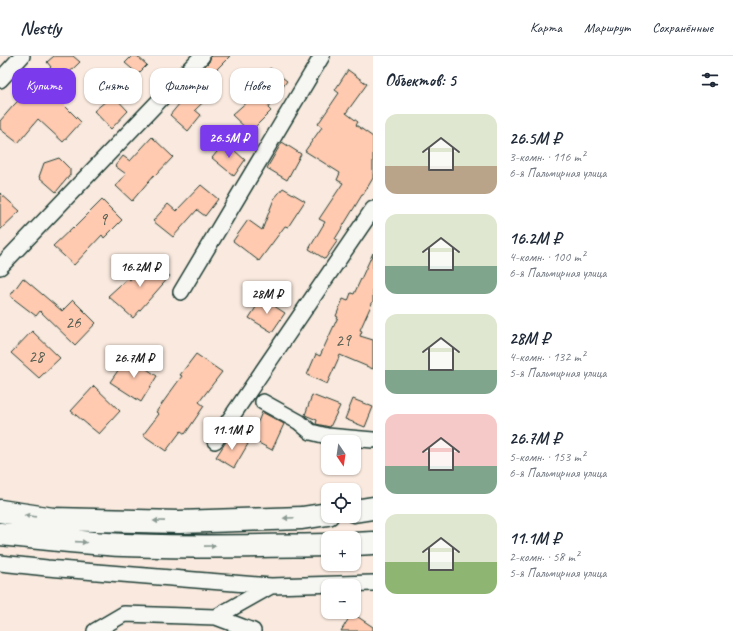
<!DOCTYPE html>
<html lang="ru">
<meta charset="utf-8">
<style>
body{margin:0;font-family:Caveat,sans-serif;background:#f6f6f7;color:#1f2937;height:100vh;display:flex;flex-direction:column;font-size:15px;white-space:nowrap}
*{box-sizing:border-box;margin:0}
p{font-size:13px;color:#747a83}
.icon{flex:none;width:22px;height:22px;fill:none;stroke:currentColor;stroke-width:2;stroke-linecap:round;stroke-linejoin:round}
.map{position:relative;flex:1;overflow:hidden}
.drawer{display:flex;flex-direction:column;background:#fff;width:360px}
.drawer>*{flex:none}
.top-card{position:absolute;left:12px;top:12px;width:301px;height:36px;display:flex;gap:8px}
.needle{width:26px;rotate:167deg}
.tools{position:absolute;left:321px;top:379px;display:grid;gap:8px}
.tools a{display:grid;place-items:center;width:40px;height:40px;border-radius:8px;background:#fff;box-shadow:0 1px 3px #0004;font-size:20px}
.price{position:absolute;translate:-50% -34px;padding:0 9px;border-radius:4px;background:#fff;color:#222;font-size:13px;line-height:26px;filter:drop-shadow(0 1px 2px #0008)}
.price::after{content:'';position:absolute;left:50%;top:24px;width:12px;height:9px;margin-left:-6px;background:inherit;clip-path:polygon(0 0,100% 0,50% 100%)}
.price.current{background:#7c3aed;color:#fff}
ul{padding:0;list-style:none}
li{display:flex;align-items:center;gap:12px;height:100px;padding:0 12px}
li span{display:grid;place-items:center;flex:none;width:112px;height:80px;border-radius:12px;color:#555}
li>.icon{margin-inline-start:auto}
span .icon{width:48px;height:48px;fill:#fffc;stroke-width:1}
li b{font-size:17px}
h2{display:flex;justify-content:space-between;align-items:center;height:48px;padding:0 12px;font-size:17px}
.chip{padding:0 14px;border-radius:12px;background:#fff;box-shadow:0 1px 3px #0004;font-size:14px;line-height:36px}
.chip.current{background:#7c3aed;color:#fff}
header{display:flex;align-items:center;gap:24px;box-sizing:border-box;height:56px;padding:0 20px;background:#fff;border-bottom:1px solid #e0e1e3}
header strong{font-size:19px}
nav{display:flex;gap:22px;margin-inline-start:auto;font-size:14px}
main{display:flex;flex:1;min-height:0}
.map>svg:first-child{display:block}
.building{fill:#ffcab0;stroke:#1f3d34}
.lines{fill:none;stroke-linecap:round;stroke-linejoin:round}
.minor-casing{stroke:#1f3d34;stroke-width:18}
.primary-casing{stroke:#1f3d34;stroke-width:25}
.minor{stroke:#f6f6f2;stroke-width:15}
.primary{stroke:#f6f6f2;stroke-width:22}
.oneway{fill:#8a9a93}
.labels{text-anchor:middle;stroke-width:3;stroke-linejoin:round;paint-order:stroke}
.number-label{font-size:17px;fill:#576053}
</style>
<header>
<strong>Nestly</strong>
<nav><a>Карта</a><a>Маршрут</a><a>Сохранённые</a></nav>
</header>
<main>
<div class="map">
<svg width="373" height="575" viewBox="0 0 373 575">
<rect width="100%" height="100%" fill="#f9e9de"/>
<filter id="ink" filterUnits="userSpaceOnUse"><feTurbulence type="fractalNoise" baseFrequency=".025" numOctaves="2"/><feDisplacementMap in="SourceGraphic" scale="8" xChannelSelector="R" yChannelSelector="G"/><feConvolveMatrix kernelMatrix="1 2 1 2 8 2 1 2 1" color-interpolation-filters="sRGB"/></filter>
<g filter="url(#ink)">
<!-- building -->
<path class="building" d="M 54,0 L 73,0 L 80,6 L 50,35 L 81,66 L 63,86 L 38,63 L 18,87 L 0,73 L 0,65 L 13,50 L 51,11 L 47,6 Z
M 132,0 L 137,0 L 147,9 L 138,18 L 125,7 Z
M 211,0 L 230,0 L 212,18 L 204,11 L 209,6 Z
M 270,12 L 287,25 L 268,52 L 271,55 L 250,76 L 232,59 L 260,34 L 254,29 Z
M 348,14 L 367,28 L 346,57 L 358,66 L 356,69 L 373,81 L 373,122 L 363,139 L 362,139 L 335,183 L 338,184 L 325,203 L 309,193 L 325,166 L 319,163 L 343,127 L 337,124 L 340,117 L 305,95 L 322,71 L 318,68 L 339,37 L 335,34 Z
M 202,20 L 216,34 L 195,54 L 201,59 L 188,75 L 170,59 L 189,36 L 187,34 Z
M 113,39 L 128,55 L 111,73 L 94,55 Z
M 152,81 L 173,101 L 155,120 L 154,119 L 132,145 L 116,130 L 126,118 L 115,110 L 123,100 L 130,105 Z
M 225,86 L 245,104 L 234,120 L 212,102 Z
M 282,86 L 301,98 L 287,124 L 267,112 Z
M 59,102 L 70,113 L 70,119 L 56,136 L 39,121 L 44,107 Z
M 201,129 L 218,143 L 205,160 L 197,154 L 173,181 L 153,165 L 168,148 L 176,155 Z
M 283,132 L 305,145 L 288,171 L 285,170 L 259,205 L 233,185 L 248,164 L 262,174 L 274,143 Z
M 0,137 L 20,155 L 0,174 Z
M 102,144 L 122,164 L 104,182 L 102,179 L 74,209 L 53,190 L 73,171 L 74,172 Z
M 373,197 L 373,245 L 360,274 L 362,275 L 360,280 L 373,284 L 373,313 L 340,299 L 327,328 L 307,319 L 316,298 L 320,300 L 338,261 L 336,260 L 343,243 L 348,245 L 351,237 L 354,238 Z
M 148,201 L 170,220 L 133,262 L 108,240 L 128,222 L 130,224 Z
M 23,222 L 62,255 L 73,244 L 96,267 L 75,289 L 40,255 L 36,260 L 10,240 Z
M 262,242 L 285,257 L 272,276 L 249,262 Z
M 32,275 L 60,302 L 39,322 L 11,297 Z
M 196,298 L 222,316 L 199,346 L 204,350 L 185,378 L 181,375 L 166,395 L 143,379 L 159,358 L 156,356 L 182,320 L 180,319 Z
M 128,300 L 157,320 L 141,346 L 110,326 Z
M 94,330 L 120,355 L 99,378 L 71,355 Z
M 312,339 L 340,350 L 330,371 L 316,368 L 317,364 L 305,359 Z
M 353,343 L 373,351 L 365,371 L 345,363 Z
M 262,356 L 284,368 L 272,394 L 251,383 Z
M 231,378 L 248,388 L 234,412 L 216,401 Z
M 352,557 L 373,571 L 373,575 L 341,575 Z"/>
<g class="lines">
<defs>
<path id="minor" d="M 0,24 L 22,0
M 0,211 L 202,0
M 181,236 L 322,0
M 263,346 L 299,366 L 311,376 L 327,380 L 373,384
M 215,385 L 373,153
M 0,507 L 47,512 L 271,530
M 216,561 L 271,530 L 373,527
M 95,575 L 124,558 L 216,561 L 253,575"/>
<path id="primary" d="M 0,455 L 53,463 L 179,466 L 302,462 L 328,458
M 354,455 L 373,452
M 0,478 C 41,482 83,487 124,489 C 192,492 260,490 328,489
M 354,488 L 373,487"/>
</defs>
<!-- minor casing -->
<use href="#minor" class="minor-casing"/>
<!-- primary casing -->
<use href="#primary" class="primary-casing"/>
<!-- minor -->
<use href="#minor" class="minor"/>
<!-- primary -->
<use href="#primary" class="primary"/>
</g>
<!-- one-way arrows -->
<defs><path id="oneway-solid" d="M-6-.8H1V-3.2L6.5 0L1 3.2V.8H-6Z"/></defs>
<g class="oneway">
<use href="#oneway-solid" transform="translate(30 460) rotate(-172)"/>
<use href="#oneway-solid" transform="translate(289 462) rotate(178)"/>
<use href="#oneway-solid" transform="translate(159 465) rotate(-179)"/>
<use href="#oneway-solid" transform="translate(81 486) rotate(4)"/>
<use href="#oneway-solid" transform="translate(210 490) rotate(-1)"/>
</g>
</g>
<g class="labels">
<!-- number labels -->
<g class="number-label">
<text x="103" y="169">9</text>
<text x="73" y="272">26</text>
<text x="343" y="290">29</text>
<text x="36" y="306">28</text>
</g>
</g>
</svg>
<div class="tools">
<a><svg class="needle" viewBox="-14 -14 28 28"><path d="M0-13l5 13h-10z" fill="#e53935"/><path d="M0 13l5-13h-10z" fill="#747a83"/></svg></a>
<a><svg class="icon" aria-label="locate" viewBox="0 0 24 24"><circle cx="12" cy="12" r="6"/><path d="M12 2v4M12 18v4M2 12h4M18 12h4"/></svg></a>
<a>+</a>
<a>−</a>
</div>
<b class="price current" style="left:229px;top:103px">26.5M ₽</b>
<b class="price" style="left:140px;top:232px">16.2M ₽</b>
<b class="price" style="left:267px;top:259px">28M ₽</b>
<b class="price" style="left:134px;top:323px">26.7M ₽</b>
<b class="price" style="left:232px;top:395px">11.1M ₽</b>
<div class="top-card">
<a class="chip current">Купить</a>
<a class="chip">Снять</a>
<a class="chip">Фильтры</a>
<a class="chip">Новое</a>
</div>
</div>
<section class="drawer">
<h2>Объектов: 5<svg class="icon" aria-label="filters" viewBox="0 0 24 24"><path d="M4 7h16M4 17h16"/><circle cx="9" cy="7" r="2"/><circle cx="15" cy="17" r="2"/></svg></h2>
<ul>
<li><span style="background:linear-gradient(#dfe7d0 65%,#b9a48a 0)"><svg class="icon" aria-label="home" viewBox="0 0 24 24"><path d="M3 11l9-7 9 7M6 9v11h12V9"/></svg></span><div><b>26.5M ₽</b><p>3-комн. · 116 m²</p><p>6-я Пальмирная улица</p></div></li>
<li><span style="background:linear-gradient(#dfe7d0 65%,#7fa58c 0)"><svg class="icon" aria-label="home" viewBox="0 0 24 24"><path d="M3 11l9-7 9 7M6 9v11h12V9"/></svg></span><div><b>16.2M ₽</b><p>4-комн. · 100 m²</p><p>6-я Пальмирная улица</p></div></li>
<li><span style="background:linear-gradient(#dfe7d0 70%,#7fa58c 0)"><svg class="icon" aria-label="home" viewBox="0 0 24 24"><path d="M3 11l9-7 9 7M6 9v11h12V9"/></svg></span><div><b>28M ₽</b><p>4-комн. · 132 m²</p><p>5-я Пальмирная улица</p></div></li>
<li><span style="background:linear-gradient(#f6c9c9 65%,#7fa58c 0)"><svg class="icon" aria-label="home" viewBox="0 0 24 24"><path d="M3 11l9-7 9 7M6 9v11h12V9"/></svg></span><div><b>26.7M ₽</b><p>5-комн. · 153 m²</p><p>6-я Пальмирная улица</p></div></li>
<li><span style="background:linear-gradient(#dfe7d0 60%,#8fb573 0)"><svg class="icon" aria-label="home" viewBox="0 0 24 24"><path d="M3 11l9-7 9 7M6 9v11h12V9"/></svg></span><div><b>11.1M ₽</b><p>2-комн. · 58 m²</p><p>5-я Пальмирная улица</p></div></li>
</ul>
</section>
</main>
